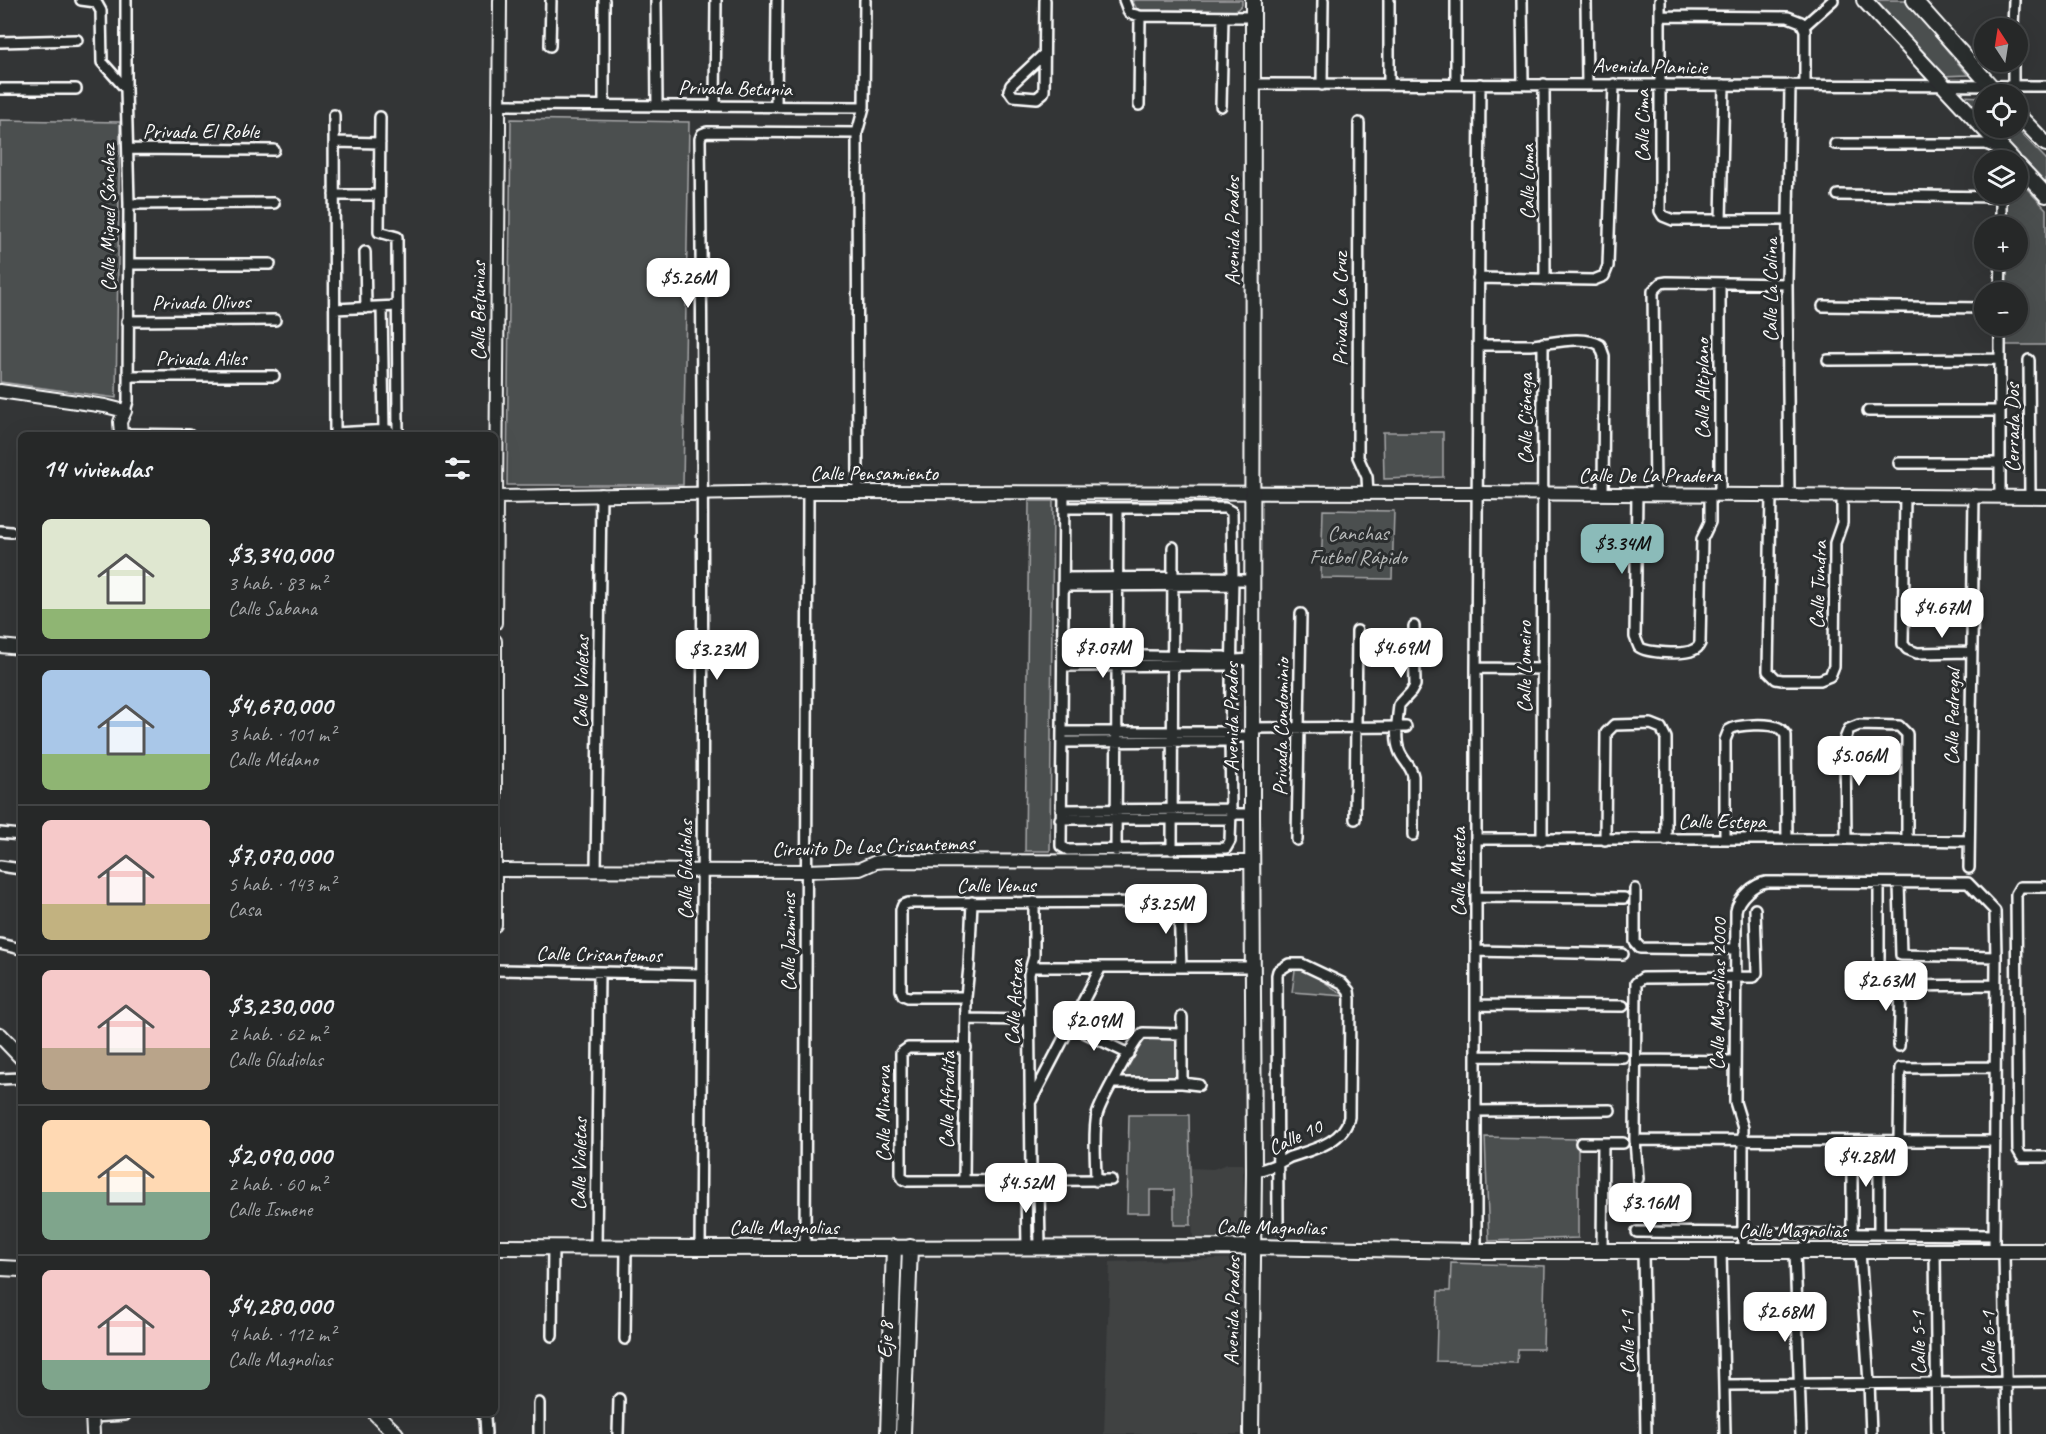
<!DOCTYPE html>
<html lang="es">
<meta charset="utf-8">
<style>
body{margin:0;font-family:Caveat,sans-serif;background:#323434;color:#f1f3f6;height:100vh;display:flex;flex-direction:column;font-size:22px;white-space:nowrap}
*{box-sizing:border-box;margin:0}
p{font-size:20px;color:#a4a6a8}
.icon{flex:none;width:33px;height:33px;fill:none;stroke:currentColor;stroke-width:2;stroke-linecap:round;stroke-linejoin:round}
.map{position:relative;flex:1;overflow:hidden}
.side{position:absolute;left:18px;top:432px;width:480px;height:984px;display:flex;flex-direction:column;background:#262828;border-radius:9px;box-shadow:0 6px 24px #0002,0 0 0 2px #424445}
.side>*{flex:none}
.needle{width:39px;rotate:348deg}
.fabs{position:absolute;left:1974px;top:18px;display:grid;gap:12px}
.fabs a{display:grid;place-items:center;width:54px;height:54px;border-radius:50%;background:#262828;box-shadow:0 6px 24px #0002,0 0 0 2px #424445;font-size:30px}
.price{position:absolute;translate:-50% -51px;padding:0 14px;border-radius:12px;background:#fff;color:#222;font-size:20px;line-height:39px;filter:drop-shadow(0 2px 3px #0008)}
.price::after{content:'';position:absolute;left:50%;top:36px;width:18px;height:14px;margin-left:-9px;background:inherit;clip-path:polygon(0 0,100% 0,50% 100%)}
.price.selected{background:#8bbbb9;color:#111}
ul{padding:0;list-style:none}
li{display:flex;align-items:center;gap:18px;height:150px;padding:0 24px}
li+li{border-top:2px solid #424445}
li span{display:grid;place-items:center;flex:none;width:168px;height:120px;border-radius:9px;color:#555}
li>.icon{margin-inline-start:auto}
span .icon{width:72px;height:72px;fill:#fffc;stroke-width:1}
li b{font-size:26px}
h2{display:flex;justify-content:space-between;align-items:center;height:72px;padding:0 24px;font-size:26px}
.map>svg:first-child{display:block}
.built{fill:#404243}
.green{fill:#4c4f50;stroke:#a6a7a8;stroke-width:1.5}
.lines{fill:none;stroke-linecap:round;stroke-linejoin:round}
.minor-casing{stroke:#fff;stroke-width:14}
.tertiary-casing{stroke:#fff;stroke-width:16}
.secondary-casing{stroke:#fff;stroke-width:18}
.minor{stroke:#2a2d2e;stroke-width:9}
.tertiary{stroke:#2a2d2e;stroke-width:12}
.secondary{stroke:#2a2d2e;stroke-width:14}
.labels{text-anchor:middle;stroke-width:6;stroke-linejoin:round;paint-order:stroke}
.street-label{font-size:21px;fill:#fff;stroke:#2a2d2e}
.park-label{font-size:21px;fill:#b7b9b9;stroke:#2a2d2e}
</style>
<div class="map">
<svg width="2046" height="1434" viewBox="0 0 2046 1434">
<rect width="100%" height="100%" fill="#333536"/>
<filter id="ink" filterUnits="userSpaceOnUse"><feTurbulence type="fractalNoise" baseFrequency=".0167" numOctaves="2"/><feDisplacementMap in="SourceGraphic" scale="12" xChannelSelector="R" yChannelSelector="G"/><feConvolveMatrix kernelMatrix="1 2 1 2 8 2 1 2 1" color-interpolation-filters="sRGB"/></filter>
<g filter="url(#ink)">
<!-- built -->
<path class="built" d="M 1227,1164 L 1243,1164 L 1244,1225 L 1241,1231 L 1234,1238 L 1193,1238 L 1190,1168 L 1213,1169 Z
M 1243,1258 L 1241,1434 L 1104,1434 L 1110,1262 Z"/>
<!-- green -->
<path class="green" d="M 1132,0 L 1242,0 L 1242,5 L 1234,12 L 1138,11 Z
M 1873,0 L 1905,0 L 1968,75 L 1941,76 Z
M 1959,96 L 1984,97 L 1984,123 Z
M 511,119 L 689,122 L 683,485 L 507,485 Z
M 0,120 L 120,122 L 116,398 L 0,382 Z
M 1989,128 L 2016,128 L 2046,159 L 2046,187 Z
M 2018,179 L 2046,209 L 2046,345 L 2006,345 L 2006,326 L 2018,326 L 2018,292 L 2006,292 L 2006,260 L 2018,260 L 2018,226 L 2006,226 L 2006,194 L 2018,194 Z
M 1383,432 L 1443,432 L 1443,477 L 1384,479 Z
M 1029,501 L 1053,501 L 1050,851 L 1025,851 Z
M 1323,510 L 1394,511 L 1392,579 L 1321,578 Z
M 1296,963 L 1345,996 L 1292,992 Z
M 1138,1030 L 1180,1030 L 1181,1082 L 1116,1086 Z
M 1129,1115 L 1189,1115 L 1191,1225 L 1174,1225 L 1174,1190 L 1150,1190 L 1150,1213 L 1127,1213 Z
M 1485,1137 L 1578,1139 L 1578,1238 L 1489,1241 Z
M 1451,1263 L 1545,1266 L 1543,1349 L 1518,1349 L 1517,1363 L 1436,1361 L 1438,1291 L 1450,1291 Z"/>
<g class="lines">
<defs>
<path id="minor" d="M 81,0 L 96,2 L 101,11 L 102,62 L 126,89
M 656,0 L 657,105
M 1124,0 L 1129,13 L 1140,16 L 1253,17
M 1389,0 L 1389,85
M 1522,0 L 1523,84
M 1586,0 L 1587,84
M 1660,0 L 1660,211 L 1663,216 L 1673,220 L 1788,220
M 1660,16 L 1788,17 L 1801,22 L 1805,30 L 1805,85
M 1804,26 L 1833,0
M 2013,28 L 2014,0
M 0,42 L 77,40
M 550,46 L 551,0
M 1044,54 L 1011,85 L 1009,90 L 1013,96 L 1037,98 L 1043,93 L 1044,91 L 1045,0
M 1254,84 L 2046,86
M 1456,84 L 1456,0
M 1544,84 L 1545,280
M 1322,85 L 1323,0
M 2013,86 L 2013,62
M 0,89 L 76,89
M 499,105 L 864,107
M 604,105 L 604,0
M 1139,105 L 1140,16
M 715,106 L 716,0
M 1221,106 L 1223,17
M 776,107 L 777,0
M 334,115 L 335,435
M 380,117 L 379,232 L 397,237 L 398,435
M 1359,123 L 1358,457 L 1367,477 L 1368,493
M 335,142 L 380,143
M 1835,144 L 1986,144 L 1996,148 L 2001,160
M 128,149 L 274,150
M 334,195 L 378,195
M 1838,195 L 2001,197
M 129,204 L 274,203
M 1721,220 L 1724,85
M 2001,226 L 2001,194
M 365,252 L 366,308
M 129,264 L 270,264
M 1478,278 L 1594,280 L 1604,276 L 1608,266 L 1614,84
M 2000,292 L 2001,260
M 1823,306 L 1984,308
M 382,307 L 384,430
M 335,309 L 397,306
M 127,321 L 275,320
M 2000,326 L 2000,495
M 1478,345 C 1495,345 1513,345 1530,345 C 1549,344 1583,334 1600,345 L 1604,356 L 1603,494
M 1828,360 L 1999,359
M 2029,360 L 2030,496
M 129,376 L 274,376
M 125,411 L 128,401 L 129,204 L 126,89 L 126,0
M 1868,411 L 1999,411
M 335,433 L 389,430
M 121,434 L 189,435
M 1899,463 L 2000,463
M 858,493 L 857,133 L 864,107 L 865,0
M 1064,493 L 1061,846 L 1068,850 L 1226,848 L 1230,841 L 1231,810 L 1230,739 L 1233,578 L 1232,512 L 1225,508 L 1064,508
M 1637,494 L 1635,637 L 1639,647 C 1647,653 1684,655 1693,650 C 1698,648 1698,647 1700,643 L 1702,539 L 1710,522 L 1710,495
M 1655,494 L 1653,291 L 1661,283 L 1667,282 L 1787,284
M 1720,495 L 1720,283
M 1771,495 L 1768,671 L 1776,679 L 1782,680 L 1820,680 L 1830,676 L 1834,666 L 1835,543 L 1842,523 L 1842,494
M 1789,495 L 1787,284 L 1790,85
M 1905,495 L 1903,644 L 1907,649 L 1917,653 L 1971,652
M 0,531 L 11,532
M 1064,578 L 1229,577 L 1236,580 L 1252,580
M 1064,586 L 1229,585 L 1236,580
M 1063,655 L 1224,657 L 1236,660 L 1252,659
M 1063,666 L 1225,665 L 1234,662
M 1476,668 L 1542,669
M 1252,728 L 1406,727
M 1062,732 L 1225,732 L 1234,737 L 1253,737
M 1062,742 L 1225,741 L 1234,737
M 1061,810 L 1227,809 L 1236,814 L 1252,814
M 1060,819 L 1227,819 L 1234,815
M 1355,819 L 1357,631
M 0,833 L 21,835
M 1413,835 L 1413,776 C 1411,765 1402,760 1399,750 C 1394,737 1398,717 1399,705 L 1411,692 L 1415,685 L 1414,626
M 1476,839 L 1846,839 L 1969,841
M 1725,839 L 1725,740 L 1729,730 C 1737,724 1770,723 1779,728 C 1783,730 1783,732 1786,735 L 1787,839
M 1846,839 L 1845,739 L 1849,729 L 1859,725 L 1899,726 L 1907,734 L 1907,840
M 1297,840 L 1301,614
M 1542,840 L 1543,343
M 1605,840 L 1606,733 L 1614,725 L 1651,724 L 1661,728 L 1666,738 L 1666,840
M 1172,850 L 1173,547
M 1116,851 L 1118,508
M 0,866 L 21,869
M 1969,868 L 1974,495
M 596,871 L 601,494
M 1879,883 L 1879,964
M 1899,883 L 1901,955 L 1996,957
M 2046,887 L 2020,887 L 2016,894 L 2018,1150 L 2022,1157 L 2046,1157
M 1635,889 L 1635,942 L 1640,948 L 1736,949
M 1476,897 L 1624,898
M 1179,903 L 1181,967
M 0,944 L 21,949
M 1476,951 L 1623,954
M 1031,967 L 1254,967
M 495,970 L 702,974
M 966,997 L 908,997 L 903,995 L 901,990 L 901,910 L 903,905 L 908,903 L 1197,902
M 1476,1005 L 1623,1006
M 1182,1017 L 1182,1083
M 966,1019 L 1029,1020
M 1071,1026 L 1129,1054
M 1899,1046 L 1901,986 L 1995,985
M 966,1048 L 908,1048 L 901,1053 L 901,1174 L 903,1179 L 908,1181 L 1111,1180
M 1476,1056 L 1623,1057
M 1636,1060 L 1735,1061
M 0,1079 L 21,1078
M 1112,1083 L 1182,1083 L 1199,1085
M 1030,1103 L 1101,967
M 1476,1111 L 1610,1110
M 1635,1140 L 1995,1141
M 1879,1141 L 1879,1234
M 1899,1141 L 1900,1068 L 1994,1067
M 1581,1143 L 1623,1143
M 1254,1171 C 1269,1169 1277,1164 1290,1157 C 1311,1150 1344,1143 1349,1117 L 1350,999 L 1349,991 L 1342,983 L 1302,964 L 1289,964 L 1278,971 L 1277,975 L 1278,1227
M 1034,1177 L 1039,1189 L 1040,1247
M 1638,1179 L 1635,1140 L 1636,983 L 1643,978 L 1754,977 L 1757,973 L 1755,909
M 964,1181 L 966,997 L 969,967 L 972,902
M 1096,1181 C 1096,1162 1093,1133 1097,1115 C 1100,1103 1134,1040 1143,1033 L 1182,1034
M 1637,1232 L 1994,1235
M 1852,1234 L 1852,1141
M 1027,1247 L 1026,1186 L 1031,1173 L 1029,974 L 1034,956 L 1034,902
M 596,1248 L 599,972
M 700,1248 C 703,878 704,509 700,139 L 702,134 L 707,132 L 857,133
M 805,1248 L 808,492
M 1643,1250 L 1646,1434
M 1721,1250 L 1725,1434
M 1476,1251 L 1476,668 L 1480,84
M 1602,1251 L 1603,1143
M 1743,1251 L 1743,1128 L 1735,1102 L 1736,911 C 1738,898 1754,884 1766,882 L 1968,883 L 1995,911 L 1996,957 L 1994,1251
M 1795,1251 L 1801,1434
M 1860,1251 L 1869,1383 L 1871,1434
M 1935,1251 L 1937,1434
M 2004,1251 L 2007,1434
M 552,1336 L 553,1247
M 625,1339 L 626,1248
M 1725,1385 L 2046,1382
M 539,1403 L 539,1434
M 482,1413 L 485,1417 L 486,1434
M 93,1417 L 125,1415
M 618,1434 L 619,1399"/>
<path id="tertiary" d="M 0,391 L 105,406 L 125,411 L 120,422 L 121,435
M 495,497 L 808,492 L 1477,493 L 2046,497
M 495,623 L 500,0
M 495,641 L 495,925
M 0,646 L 21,648
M 495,870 L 806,871 L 860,869 L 876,862 L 886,861 L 1252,862
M 92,1413 L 93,1434"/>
<path id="secondary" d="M 1864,0 L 2013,160
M 1914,0 L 1998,94
M 2018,115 L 2046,144
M 2018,165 L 2046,195
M 0,1035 L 21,1057
M 495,1247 L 700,1248 L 1254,1247 L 1476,1251 L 2046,1251
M 0,1268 L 21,1269
M 375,1413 L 396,1434
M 888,1434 L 894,1247
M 903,1434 L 910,1247
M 1251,1434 L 1254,1171 L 1252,814 L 1253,0"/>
</defs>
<!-- minor casing -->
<use href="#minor" class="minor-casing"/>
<!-- tertiary casing -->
<use href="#tertiary" class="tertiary-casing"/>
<!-- secondary casing -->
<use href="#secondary" class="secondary-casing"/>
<!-- minor -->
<use href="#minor" class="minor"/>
<!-- tertiary -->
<use href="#tertiary" class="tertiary"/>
<!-- secondary -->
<use href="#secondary" class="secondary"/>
</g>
</g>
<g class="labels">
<!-- street labels -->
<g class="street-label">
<text transform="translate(1650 66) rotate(1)" y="7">Avenida Planicie</text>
<text transform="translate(735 88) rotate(1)" y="7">Privada Betunia</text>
<text transform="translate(1642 126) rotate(-90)" y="7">Calle Cima</text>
<text x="201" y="138">Privada El Roble</text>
<text transform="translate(1527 182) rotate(-90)" y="7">Calle Loma</text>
<text transform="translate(108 218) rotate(-90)" y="7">Calle Miguel Sánchez</text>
<text transform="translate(1232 231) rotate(-90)" y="7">Avenida Prados</text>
<text transform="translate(1770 290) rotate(-90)" y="7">Calle La Colina</text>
<text transform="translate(201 302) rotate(-1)" y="7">Privada Olivos</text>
<text transform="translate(1340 309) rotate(-90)" y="7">Privada La Cruz</text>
<text transform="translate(478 311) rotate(-90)" y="7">Calle Betunias</text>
<text x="201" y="365">Privada Ailes</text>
<text transform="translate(1702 389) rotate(-90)" y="7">Calle Altiplano</text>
<text transform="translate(1525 419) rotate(-90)" y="7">Calle Ciénega</text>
<text transform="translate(2012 428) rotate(-90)" y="7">Cerrada Dos</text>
<text x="874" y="480">Calle Pensamiento</text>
<text x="1650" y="482">Calle De La Pradera</text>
<text transform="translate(1818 585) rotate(-88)" y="7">Calle Tundra</text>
<text transform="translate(1524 667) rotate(-90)" y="7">Calle Lomeiro</text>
<text transform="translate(581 682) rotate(-89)" y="7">Calle Violetas</text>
<text transform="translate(1231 717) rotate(-90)" y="7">Avenida Prados</text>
<text transform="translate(1952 717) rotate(-89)" y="7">Calle Pedregal</text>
<text transform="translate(1281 727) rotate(-89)" y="7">Privada Condominio</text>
<text x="1722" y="828">Calle Estepa</text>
<text transform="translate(873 846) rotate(-2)" y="7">Circuito De Las Crisantemas</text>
<text transform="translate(685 870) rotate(-90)" y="7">Calle Gladiolas</text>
<text transform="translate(1458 872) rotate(-90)" y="7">Calle Meseta</text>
<text x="996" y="892">Calle Venus</text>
<text transform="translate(788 942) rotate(-90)" y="7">Calle Jazmines</text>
<text transform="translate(599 954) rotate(1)" y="7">Calle Crisantemos</text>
<text transform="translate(1718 994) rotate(-89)" y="7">Calle Magnolias 2000</text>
<text transform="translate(1014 1002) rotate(-87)" y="7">Calle Astrea</text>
<text transform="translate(947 1100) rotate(-89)" y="7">Calle Afrodita</text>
<text transform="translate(883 1114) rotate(-90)" y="7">Calle Minerva</text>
<text transform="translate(1295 1137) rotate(-25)" y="7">Calle 10</text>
<text transform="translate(579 1164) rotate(-89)" y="7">Calle Violetas</text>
<text x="784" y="1234">Calle Magnolias</text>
<text transform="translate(1271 1227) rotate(1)" y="7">Calle Magnolias</text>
<text x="1793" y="1237">Calle Magnolias</text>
<text transform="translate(1232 1311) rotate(-89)" y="7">Avenida Prados</text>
<text transform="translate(885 1340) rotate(-88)" y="7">Eje 8</text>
<text transform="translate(1627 1342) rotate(-91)" y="7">Calle 1-1</text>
<text transform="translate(1918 1343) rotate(-91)" y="7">Calle 5-1</text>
<text transform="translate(1988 1343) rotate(-91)" y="7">Calle 6-1</text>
</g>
<!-- park labels -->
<g class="park-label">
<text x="1358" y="540">Canchas<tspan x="1358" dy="24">Futbol Rápido</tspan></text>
</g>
</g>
</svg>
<div class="fabs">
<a><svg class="needle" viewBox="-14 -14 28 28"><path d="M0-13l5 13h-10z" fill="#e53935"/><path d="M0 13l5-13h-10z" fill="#a4a6a8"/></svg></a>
<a><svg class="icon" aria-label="locate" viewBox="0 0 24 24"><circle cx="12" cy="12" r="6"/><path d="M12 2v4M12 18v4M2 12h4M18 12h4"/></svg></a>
<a><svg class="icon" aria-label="layers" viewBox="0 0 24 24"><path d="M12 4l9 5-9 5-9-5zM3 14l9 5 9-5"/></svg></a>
<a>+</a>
<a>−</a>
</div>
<b class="price" style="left:688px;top:309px">$5.26M</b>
<b class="price selected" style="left:1622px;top:575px">$3.34M</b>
<b class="price" style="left:1942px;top:639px">$4.67M</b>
<b class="price" style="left:1103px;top:679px">$7.07M</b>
<b class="price" style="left:1401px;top:679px">$4.69M</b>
<b class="price" style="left:717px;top:681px">$3.23M</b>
<b class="price" style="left:1859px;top:787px">$5.06M</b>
<b class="price" style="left:1166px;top:935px">$3.25M</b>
<b class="price" style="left:1886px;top:1012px">$2.63M</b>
<b class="price" style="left:1094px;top:1052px">$2.09M</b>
<b class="price" style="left:1866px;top:1188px">$4.28M</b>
<b class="price" style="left:1026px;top:1214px">$4.52M</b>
<b class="price" style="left:1650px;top:1234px">$3.16M</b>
<b class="price" style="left:1785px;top:1343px">$2.68M</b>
<section class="side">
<h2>14 viviendas<svg class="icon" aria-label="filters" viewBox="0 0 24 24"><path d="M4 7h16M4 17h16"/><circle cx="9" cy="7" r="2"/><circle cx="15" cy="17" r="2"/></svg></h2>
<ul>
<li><span style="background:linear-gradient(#dfe7d0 75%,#8fb573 0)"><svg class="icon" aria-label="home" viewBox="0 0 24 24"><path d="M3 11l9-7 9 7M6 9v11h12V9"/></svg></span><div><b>$3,340,000</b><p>3 hab. · 83 m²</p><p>Calle Sabana</p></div></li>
<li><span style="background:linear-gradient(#a9c7e8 70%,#8fb573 0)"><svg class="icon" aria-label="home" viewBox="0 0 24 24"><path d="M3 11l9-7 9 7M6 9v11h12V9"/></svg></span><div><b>$4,670,000</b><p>3 hab. · 101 m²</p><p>Calle Médano</p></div></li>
<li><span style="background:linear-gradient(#f6c9c9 70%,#c2b280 0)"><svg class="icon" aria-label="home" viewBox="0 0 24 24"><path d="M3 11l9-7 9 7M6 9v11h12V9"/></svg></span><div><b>$7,070,000</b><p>5 hab. · 143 m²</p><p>Casa</p></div></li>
<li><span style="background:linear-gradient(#f6c9c9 65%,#b9a48a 0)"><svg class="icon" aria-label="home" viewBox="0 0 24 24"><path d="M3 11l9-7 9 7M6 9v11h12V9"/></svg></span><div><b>$3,230,000</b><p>2 hab. · 62 m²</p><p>Calle Gladiolas</p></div></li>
<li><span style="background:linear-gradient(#ffd9b3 60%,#7fa58c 0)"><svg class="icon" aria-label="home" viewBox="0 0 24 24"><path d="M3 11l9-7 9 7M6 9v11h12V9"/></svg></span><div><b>$2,090,000</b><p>2 hab. · 60 m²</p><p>Calle Ismene</p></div></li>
<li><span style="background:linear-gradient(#f6c9c9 75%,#7fa58c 0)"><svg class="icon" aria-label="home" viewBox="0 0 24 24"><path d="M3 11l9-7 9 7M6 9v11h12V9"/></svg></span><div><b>$4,280,000</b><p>4 hab. · 112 m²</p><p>Calle Magnolias</p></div></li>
</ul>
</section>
</div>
